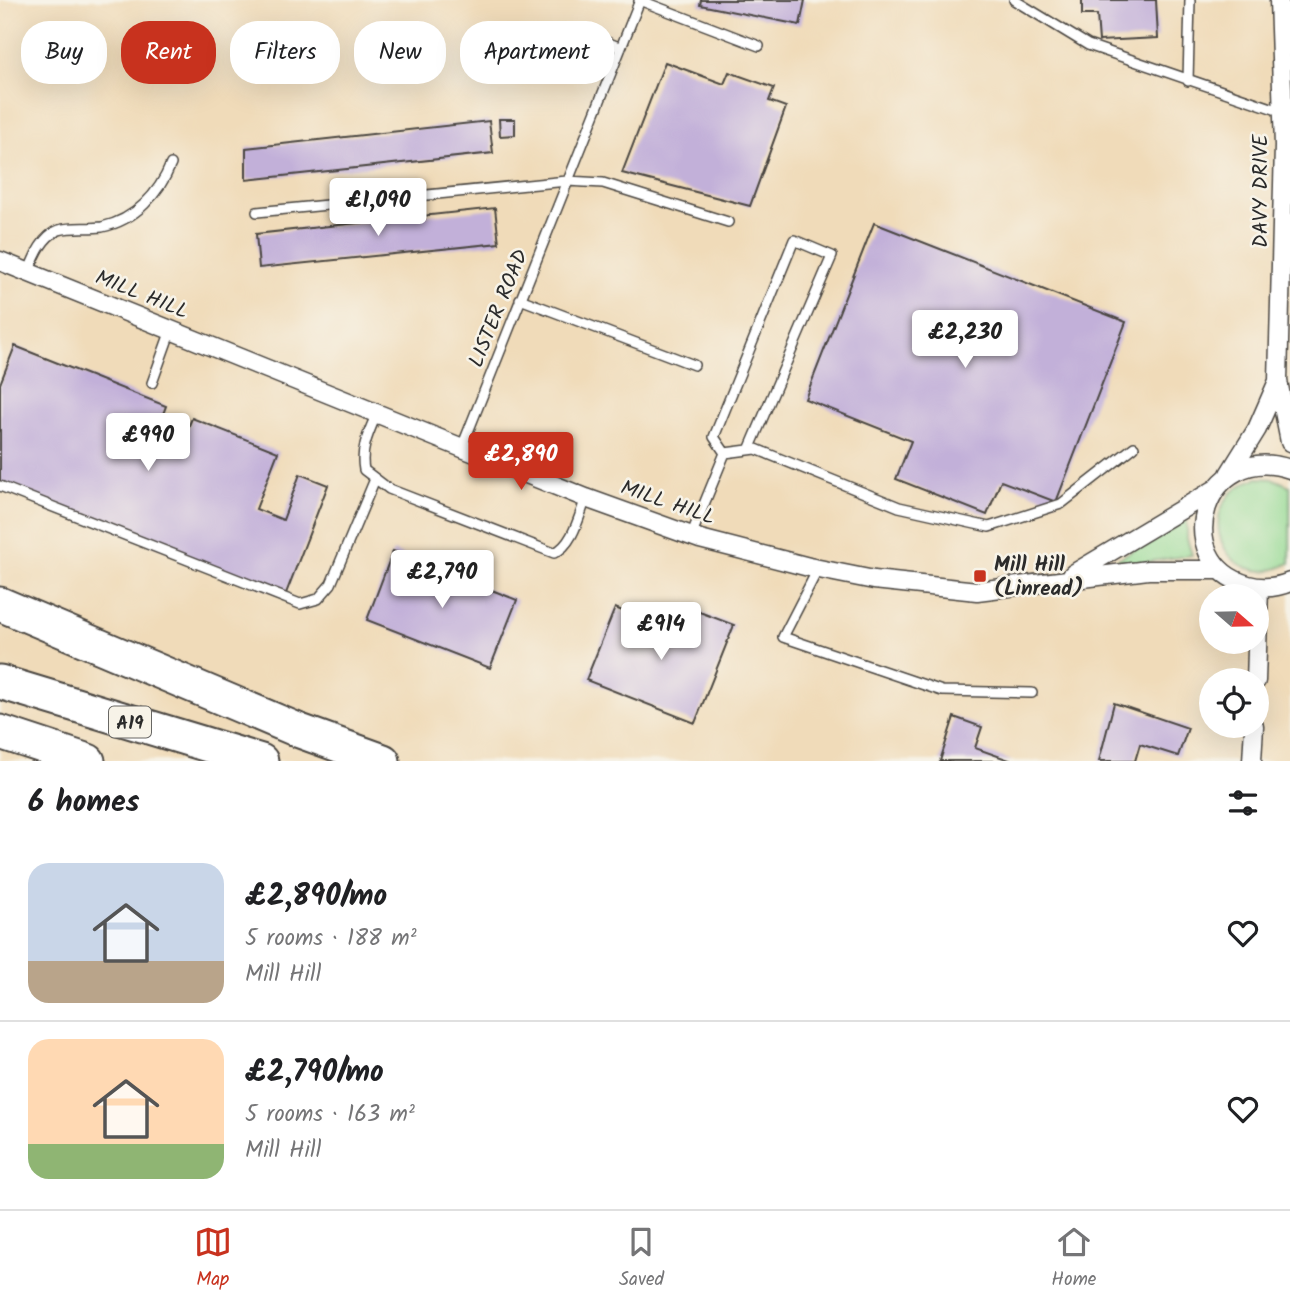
<!DOCTYPE html>
<meta charset="utf-8">
<style>
body{margin:0;font-family:Kalam,sans-serif;background:#f2f2f2;color:#202124;height:100vh;display:flex;flex-direction:column;font-size:26px;white-space:nowrap}
*{box-sizing:border-box;margin:0}
p{font-size:23px;color:#757577}
.icon{flex:none;width:38px;height:38px;fill:none;stroke:currentColor;stroke-width:2;stroke-linecap:round;stroke-linejoin:round}
.map{position:relative;height:761px;overflow:hidden}
.side{display:flex;flex-direction:column;background:#fff;flex:1}
.side>*{flex:none}
.banner{position:absolute;left:21px;top:21px;width:700px;height:63px;display:flex;gap:14px}
.needle{width:46px;rotate:110deg}
.tools{position:absolute;left:1199px;top:584px;display:grid;gap:14px}
.tools a{display:grid;place-items:center;width:70px;height:70px;border-radius:50%;background:#fff;box-shadow:0 7px 28px #0002;font-size:35px}
.price{position:absolute;translate:-50% -60px;padding:0 16px;border-radius:7px;background:#fff;color:#222;font-size:23px;line-height:46px;filter:drop-shadow(0 2px 4px #0008)}
.price::after{content:'';position:absolute;left:50%;top:42px;width:21px;height:16px;margin-left:-10px;background:inherit;clip-path:polygon(0 0,100% 0,50% 100%)}
.price.active{background:#c8321e;color:#fff}
ul{padding:0;list-style:none}
li{display:flex;align-items:center;gap:21px;height:175px;padding:0 28px}
li+li{border-top:2px solid #e0e0e0}
li span{display:grid;place-items:center;flex:none;width:196px;height:140px;border-radius:21px;color:#555}
li>.icon{margin-inline-start:auto}
span .icon{width:84px;height:84px;fill:#fffc;stroke-width:1}
li b{font-size:30px}
h2{display:flex;justify-content:space-between;align-items:center;height:84px;padding:0 28px;font-size:30px}
.pill{padding:0 24px;border-radius:28px;background:#fff;box-shadow:0 7px 28px #0002;font-size:24px;line-height:63px}
.pill.active{background:#c8321e;color:#fff}
.menu{display:flex;justify-content:space-around;align-items:center;height:98px;border-top:2px solid #e0e0e0;background:#fff;font-size:19px;color:#757577}
.menu a{display:grid;justify-items:center;gap:4px}
.menu .active{color:#c8321e}
.map>svg:first-child{display:block}
.green{fill:#93d992;stroke:#5f825e;stroke-width:2}
.building{fill:#c2b0d9}
.lines{fill:none;stroke-linecap:round;stroke-linejoin:round}
.lane-casing{stroke:#494540;stroke-width:12}
.street-casing{stroke:#494540;stroke-width:21}
.highway-casing{stroke:#494540;stroke-width:37}
.lane{stroke:#fff;stroke-width:9}
.street{stroke:#fff;stroke-width:18}
.highway{stroke:#fff;stroke-width:33}
.poi-dot{fill:#c8321e;stroke:#f7f3e8;stroke-width:2.5}
.labels{text-anchor:middle;stroke-width:5;stroke-linejoin:round;paint-order:stroke}
.shield{fill:#f7f3e8;stroke:#686764;stroke-width:2}
.shield-label{font-size:19px;font-weight:bold;fill:#2b2b2b}
.street-label{font-size:21px;fill:#2b2b2b;stroke:#f7f3e8}
.poi-label{font-size:21px;font-weight:bold;fill:#2b2b2b;stroke:#f7f3e8;text-anchor:start}
</style>
<div class="map">
<svg width="1290" height="761" viewBox="0 0 1290 761">
<rect width="100%" height="100%" fill="#f7f3e8"/>
<filter id="ink" filterUnits="userSpaceOnUse"><feTurbulence type="fractalNoise" baseFrequency=".0143" numOctaves="2"/><feDisplacementMap in="SourceGraphic" scale="14" xChannelSelector="R" yChannelSelector="G"/><feConvolveMatrix kernelMatrix="1 2 1 2 8 2 1 2 1" color-interpolation-filters="sRGB"/></filter>
<filter id="wash" filterUnits="userSpaceOnUse"><feTurbulence type="fractalNoise" baseFrequency=".00686" numOctaves="4" result="noise"/><feDisplacementMap in="SourceGraphic" scale="28" xChannelSelector="R" yChannelSelector="G"/><feGaussianBlur stdDeviation="1.57" result="paint"/><feColorMatrix in="noise" values="0 0 0 0 0 0 0 0 0 0 0 0 0 0 0 0 0 1.4 0 .05"/><feComposite in="paint" operator="in"/></filter>
<g filter="url(#wash)">
<rect width="100%" height="100%" fill="#f0dbb9"/>
<!-- green -->
<path class="green" d="M 1258,478 L 1274,479 L 1290,486 L 1290,563 C 1225,598 1184,501 1258,478 Z
M 1187,518 L 1187,539 L 1192,555 L 1114,567 L 1113,562 Z"/>
<g id="blocks">
<!-- building -->
<path class="building" d="M 701,0 L 805,0 L 800,25 L 700,5 Z
M 1082,0 L 1156,0 L 1158,38 L 1099,41 L 1097,15 L 1082,15 Z
M 665,62 L 724,84 L 729,72 L 774,88 L 769,101 L 786,107 L 750,206 L 622,173 Z
M 499,119 L 515,119 L 515,135 L 500,136 Z
M 489,121 L 493,153 L 246,180 L 246,148 Z
M 495,208 L 499,243 L 259,268 L 256,234 Z
M 874,223 L 1126,322 L 1056,502 L 1001,481 L 987,515 L 896,479 L 911,441 L 805,399 Z
M 15,346 L 166,406 L 157,430 L 183,440 L 192,418 L 278,452 L 256,509 L 283,520 L 300,474 L 328,485 L 285,596 L 0,484 L 0,384 Z
M 393,551 L 517,600 L 490,668 L 367,620 Z
M 615,608 L 687,636 L 697,611 L 734,625 L 695,723 L 586,680 Z
M 1114,703 L 1188,728 L 1178,756 L 1140,744 L 1135,761 L 1099,761 Z
M 954,717 L 982,727 L 975,748 L 1012,761 L 940,761 Z"/>
</g>
</g>
<g filter="url(#ink)">
<use href="#blocks" fill-opacity="0" stroke="#494540" stroke-width="2"/>
<g class="lines">
<defs>
<path id="lane" d="M 639,0 L 759,46
M 1014,0 L 1088,45 L 1283,112
M 529,38 L 578,30 L 621,48
M 1188,81 L 1190,0
M 257,212 L 567,181 L 603,183 L 728,222
M 28,273 C 34,258 42,236 59,230 C 72,226 88,229 102,227 C 135,220 159,194 171,164
M 520,299 L 694,365
M 152,383 L 171,330
M 377,413 C 369,432 360,449 364,470 L 389,489 L 554,553 C 573,545 579,516 586,498
M 462,447 L 640,0
M 725,453 L 714,437 L 794,240 L 832,256 L 749,450
M 0,486 L 300,604 L 318,599 L 331,584 L 375,479
M 691,536 L 725,453 L 756,449 L 899,507 L 989,527 L 1061,504 L 1134,447
M 818,569 L 783,637 L 942,691 L 1032,693"/>
<path id="street" d="M 1279,0 L 1284,146 L 1278,381 L 1290,442
M 0,261 L 586,498 L 700,539 L 809,567 L 874,580 L 977,591 L 1148,570 L 1220,570
M 1290,469 C 1205,440 1167,562 1248,585 C 1263,589 1276,588 1290,582
M 1229,474 L 1257,429 L 1278,381
M 1073,574 L 1214,490
M 1256,681 L 1259,588
M 1252,761 L 1254,726"/>
<path id="highway" d="M 0,604 L 300,731 L 383,761
M 0,682 L 261,761
M 0,732 L 88,761"/>
</defs>
<!-- lane casing -->
<use href="#lane" class="lane-casing"/>
<!-- street casing -->
<use href="#street" class="street-casing"/>
<!-- highway casing -->
<use href="#highway" class="highway-casing"/>
<!-- lane -->
<use href="#lane" class="lane"/>
<!-- street -->
<use href="#street" class="street"/>
<!-- highway -->
<use href="#highway" class="highway"/>
</g>
</g>
<!-- markers -->
<rect class="poi-dot" x="973" y="569" width="14" height="14" rx="3.5"/>
<g class="labels">
<!-- shield labels -->
<rect class="shield" x="109" y="706.5" width="42" height="31" rx="5"/>
<g class="shield-label">
<text x="130" y="729">A19</text>
</g>
<!-- street labels -->
<g class="street-label">
<text transform="translate(1260 191) rotate(-90)" y="7">DAVY DRIVE</text>
<text transform="translate(142 294) rotate(22)" y="7">MILL HILL</text>
<text transform="translate(498 308) rotate(-68)" y="7">LISTER ROAD</text>
<text transform="translate(668 502) rotate(19)" y="7">MILL HILL</text>
</g>
<!-- poi labels -->
<g class="poi-label">
<text x="994" y="571">Mill Hill<tspan x="994" dy="24">(Linread)</tspan></text>
</g>
</g>
</svg>
<div class="tools">
<a><svg class="needle" viewBox="-14 -14 28 28"><path d="M0-13l5 13h-10z" fill="#e53935"/><path d="M0 13l5-13h-10z" fill="#757577"/></svg></a>
<a><svg class="icon" aria-label="locate" viewBox="0 0 24 24"><circle cx="12" cy="12" r="6"/><path d="M12 2v4M12 18v4M2 12h4M18 12h4"/></svg></a>
</div>
<b class="price" style="left:378px;top:238px">£1,090</b>
<b class="price" style="left:965px;top:370px">£2,230</b>
<b class="price" style="left:148px;top:473px">£990</b>
<b class="price active" style="left:521px;top:492px">£2,890</b>
<b class="price" style="left:442px;top:610px">£2,790</b>
<b class="price" style="left:661px;top:662px">£914</b>
<div class="banner">
<a class="pill">Buy</a>
<a class="pill active">Rent</a>
<a class="pill">Filters</a>
<a class="pill">New</a>
<a class="pill">Apartment</a>
</div>
</div>
<section class="side">
<h2>6 homes<svg class="icon" aria-label="filters" viewBox="0 0 24 24"><path d="M4 7h16M4 17h16"/><circle cx="9" cy="7" r="2"/><circle cx="15" cy="17" r="2"/></svg></h2>
<ul>
<li><span style="background:linear-gradient(#c9d6e8 70%,#b9a48a 0)"><svg class="icon" aria-label="home" viewBox="0 0 24 24"><path d="M3 11l9-7 9 7M6 9v11h12V9"/></svg></span><div><b>£2,890/mo</b><p>5 rooms · 188 m²</p><p>Mill Hill</p></div><svg class="icon" aria-label="heart" viewBox="0 0 24 24"><path d="M12 20l-8-8c-3-5 5-10 8-4 3-6 11-1 8 4z"/></svg></li>
<li><span style="background:linear-gradient(#ffd9b3 75%,#8fb573 0)"><svg class="icon" aria-label="home" viewBox="0 0 24 24"><path d="M3 11l9-7 9 7M6 9v11h12V9"/></svg></span><div><b>£2,790/mo</b><p>5 rooms · 163 m²</p><p>Mill Hill</p></div><svg class="icon" aria-label="heart" viewBox="0 0 24 24"><path d="M12 20l-8-8c-3-5 5-10 8-4 3-6 11-1 8 4z"/></svg></li>
</ul>
</section>
<nav class="menu">
<a class="active"><svg class="icon" aria-label="map" viewBox="0 0 24 24"><path d="M3 6l6-2 6 2 6-2v14l-6 2-6-2-6 2zM9 4v14M15 6v14"/></svg>Map</a>
<a><svg class="icon" aria-label="saved" viewBox="0 0 24 24"><path d="M7 4h10v16l-5-4-5 4z"/></svg>Saved</a>
<a><svg class="icon" aria-label="home" viewBox="0 0 24 24"><path d="M3 11l9-7 9 7M6 9v11h12V9"/></svg>Home</a>
</nav>
